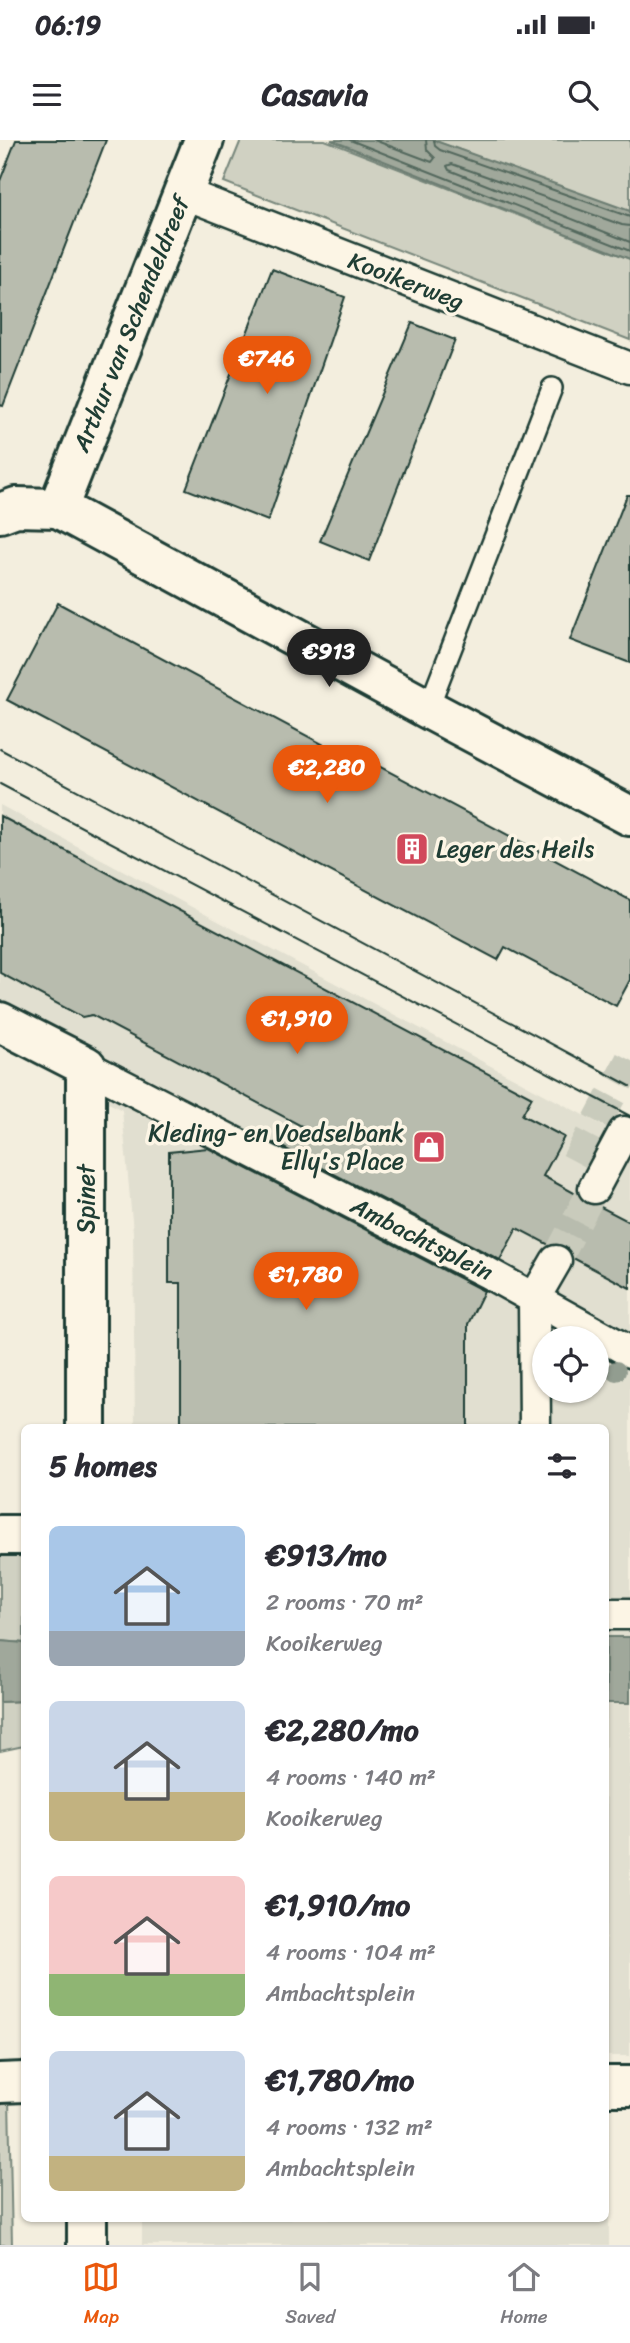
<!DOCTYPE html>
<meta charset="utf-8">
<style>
body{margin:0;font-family:Sriracha,sans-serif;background:#f2f2f3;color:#2b2b33;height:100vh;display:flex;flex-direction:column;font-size:26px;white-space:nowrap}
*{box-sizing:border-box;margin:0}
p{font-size:23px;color:#7c7c81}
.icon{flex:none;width:38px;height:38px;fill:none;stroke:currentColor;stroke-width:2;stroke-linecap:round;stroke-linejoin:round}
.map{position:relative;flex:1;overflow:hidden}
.details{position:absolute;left:21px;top:1284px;width:588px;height:798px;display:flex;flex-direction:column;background:#fff;border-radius:10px;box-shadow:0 2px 5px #0004}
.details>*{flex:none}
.controls{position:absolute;left:532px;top:1186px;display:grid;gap:14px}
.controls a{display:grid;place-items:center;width:77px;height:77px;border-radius:50%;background:#fff;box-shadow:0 2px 5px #0004;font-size:35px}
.price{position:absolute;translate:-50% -60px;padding:0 16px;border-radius:24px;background:#ea580c;color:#fff;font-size:23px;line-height:46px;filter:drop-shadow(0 2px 4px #0008)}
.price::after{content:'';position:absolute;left:50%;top:42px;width:21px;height:16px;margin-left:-10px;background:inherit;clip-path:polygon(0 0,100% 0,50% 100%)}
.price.selected{background:#222;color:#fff}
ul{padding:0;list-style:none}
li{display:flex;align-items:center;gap:21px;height:175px;padding:0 28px}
li span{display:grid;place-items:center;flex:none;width:196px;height:140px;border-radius:10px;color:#555}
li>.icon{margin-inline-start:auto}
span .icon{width:84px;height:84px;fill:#fffc;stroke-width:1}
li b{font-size:30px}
h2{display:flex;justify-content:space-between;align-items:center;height:84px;padding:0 28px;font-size:30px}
.status{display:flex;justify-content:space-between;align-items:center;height:49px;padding:0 35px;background:#fff;direction:ltr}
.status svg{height:19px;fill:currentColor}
header{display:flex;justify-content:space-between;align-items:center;height:91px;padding:0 28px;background:#fff;font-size:32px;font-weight:800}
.dock{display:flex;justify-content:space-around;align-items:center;height:98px;border-top:2px solid #e1e1e2;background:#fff;font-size:19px;color:#7c7c81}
.dock a{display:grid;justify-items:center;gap:4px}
.dock .selected{color:#ea580c}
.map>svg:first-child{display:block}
.built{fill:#e1dfd0;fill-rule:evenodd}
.green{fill:#d0d1c2;stroke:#78877b;stroke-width:2}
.water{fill:#a0a89b;stroke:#6c7d72;stroke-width:2}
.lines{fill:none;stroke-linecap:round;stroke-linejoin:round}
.shore{stroke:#53685d;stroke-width:2}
.building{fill:#b8bcae;stroke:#1f3d34;stroke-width:2}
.pedestrian-tunnel{stroke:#c9cbbc;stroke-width:30;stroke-dasharray:30 15;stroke-linecap:butt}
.service-casing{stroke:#1f3d34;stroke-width:24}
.pedestrian-casing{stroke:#1f3d34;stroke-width:35}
.minor-casing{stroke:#1f3d34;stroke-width:44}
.tertiary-casing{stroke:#1f3d34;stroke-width:44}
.service{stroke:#fcf5e5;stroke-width:19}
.pedestrian{stroke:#fcf5e5;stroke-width:30}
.minor{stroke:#fcf5e5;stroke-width:38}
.tertiary{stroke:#fcf5e5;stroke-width:38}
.tram{stroke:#1f3d34;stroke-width:2}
.tree{fill:#929d90}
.labels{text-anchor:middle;stroke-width:7;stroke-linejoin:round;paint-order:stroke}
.street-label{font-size:24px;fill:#1f3d34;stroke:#fcf5e5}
.poi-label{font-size:24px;fill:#1f3d34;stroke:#fcf5e5;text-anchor:start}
</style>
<div class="status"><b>06:19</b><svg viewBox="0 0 49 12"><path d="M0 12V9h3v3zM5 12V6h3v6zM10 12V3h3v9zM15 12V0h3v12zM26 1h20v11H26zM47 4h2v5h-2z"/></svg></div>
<header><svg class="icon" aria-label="menu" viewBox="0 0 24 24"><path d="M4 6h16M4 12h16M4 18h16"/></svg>Casavia<svg class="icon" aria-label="search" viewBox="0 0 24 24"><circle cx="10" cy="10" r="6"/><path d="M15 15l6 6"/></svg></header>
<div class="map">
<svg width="630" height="2105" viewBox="0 0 630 2105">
<rect width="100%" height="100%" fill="#f3eede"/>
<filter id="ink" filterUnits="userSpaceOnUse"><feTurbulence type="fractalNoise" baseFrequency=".0143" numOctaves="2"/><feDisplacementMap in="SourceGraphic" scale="14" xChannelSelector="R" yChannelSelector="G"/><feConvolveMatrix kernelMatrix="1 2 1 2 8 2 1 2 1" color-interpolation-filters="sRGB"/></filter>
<g filter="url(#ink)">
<!-- built -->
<path class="built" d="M 0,665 L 630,1000 L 630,1916 L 608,1916 L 609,2105 L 142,2105 L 142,2079 L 606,2079 L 606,1288 L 135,1288 L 133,1092 L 122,970 L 0,906 ZM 544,1199 L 597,1199 L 597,1251 L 544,1251 Z"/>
<!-- green -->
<path class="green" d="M 241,0 L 325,0 L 630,119 L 630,200 L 224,42 Z
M 432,0 L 630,0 L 630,73 Z
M 0,1408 L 24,1418 L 24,1503 L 0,1501 Z
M 24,1561 L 24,1606 L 0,1611 L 0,1562 Z
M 0,1958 L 9,1958 L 12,2105 L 0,2105 Z"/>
<!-- water -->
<path class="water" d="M 331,0 L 433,0 L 630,71 L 630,119 Z
M 606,1497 L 630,1497 L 630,1563 L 606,1563 Z
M 0,1501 L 24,1503 L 24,1561 L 0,1562 Z"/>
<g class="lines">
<!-- shore -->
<path class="shore" d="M 350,0 L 630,111
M 374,0 L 432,22 L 435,18 L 427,10 L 426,0
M 434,0 L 435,6 L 440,10 L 630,77
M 630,86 L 622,85 L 452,24 L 447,26 L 449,30 L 630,102"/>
</g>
<!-- building -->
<path class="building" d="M 16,0 L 106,0 L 3,266 L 0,265 L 0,41 Z
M 272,129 L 345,157 L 268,381 L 186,349 Z
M 412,183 L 455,200 L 369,421 L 320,401 Z
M 627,355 L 630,355 L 630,523 L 570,500 Z
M 58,463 L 337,612 L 341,606 L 630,760 L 630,840 L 616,866 L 505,807 L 498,820 L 7,560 Z
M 0,676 L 532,957 L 522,975 L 564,997 L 543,1036 L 578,1055 L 586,1064 L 597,1065 L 630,1082 L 630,1148 L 573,1118 L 571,1112 L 564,1106 L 557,1104 L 549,1105 L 517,1088 L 500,1120 L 274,1003 L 326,999 L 92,875 L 82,877 L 0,833 Z
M 208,1008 L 484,1151 L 468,1184 L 468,1288 L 181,1288 L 181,1143 L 169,1143 L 169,1012 Z"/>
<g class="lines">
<!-- pedestrian-tunnel -->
<path class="pedestrian-tunnel" d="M 576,1022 L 630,920
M 556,1121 L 594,1048"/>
<defs>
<path id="service" d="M 428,569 L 552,248"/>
<path id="pedestrian" d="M 183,53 L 630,228
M 86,926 L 488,1133 L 630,1212
M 594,1048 L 624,992
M 535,1288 L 534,1159 L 556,1121
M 606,1474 L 630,1474"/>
<path id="minor" d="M 0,373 L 16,367 L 58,368
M 0,882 L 86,926 L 86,1288
M 0,1395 L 24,1395
M 0,1943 L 24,1942
M 606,1946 L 630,1946
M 87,2079 L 87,2105"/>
<path id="tertiary" d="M 204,0 L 58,368 L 428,569 L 630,676"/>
</defs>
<!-- service casing -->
<use href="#service" class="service-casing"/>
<!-- pedestrian casing -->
<use href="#pedestrian" class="pedestrian-casing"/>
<!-- minor casing -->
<use href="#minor" class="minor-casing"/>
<!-- tertiary casing -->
<use href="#tertiary" class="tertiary-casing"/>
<!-- service -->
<use href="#service" class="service"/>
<!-- pedestrian -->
<use href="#pedestrian" class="pedestrian"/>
<!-- minor -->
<use href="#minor" class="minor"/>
<!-- tertiary -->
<use href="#tertiary" class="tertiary"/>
<!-- tram -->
<path class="tram" d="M 0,609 L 630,946
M 0,644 L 630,976"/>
</g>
<!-- trees -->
<circle class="tree" cx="616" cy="1231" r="10"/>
</g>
<!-- icons -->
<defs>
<symbol id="building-square" viewBox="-11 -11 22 22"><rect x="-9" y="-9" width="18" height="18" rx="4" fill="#d1495b" stroke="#fcf5e5"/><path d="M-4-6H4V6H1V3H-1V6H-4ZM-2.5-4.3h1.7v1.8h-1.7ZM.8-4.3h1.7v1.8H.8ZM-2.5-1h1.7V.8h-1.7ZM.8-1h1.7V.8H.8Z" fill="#fff"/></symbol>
<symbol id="shop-square" viewBox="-11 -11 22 22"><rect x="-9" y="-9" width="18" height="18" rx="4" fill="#d1495b" stroke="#fcf5e5"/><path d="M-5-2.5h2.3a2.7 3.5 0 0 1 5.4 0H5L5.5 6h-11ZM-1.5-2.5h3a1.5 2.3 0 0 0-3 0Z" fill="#fff"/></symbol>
</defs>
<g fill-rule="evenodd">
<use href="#building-square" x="393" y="690" width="38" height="38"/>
<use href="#shop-square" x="410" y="988" width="38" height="38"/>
</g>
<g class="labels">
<!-- street labels -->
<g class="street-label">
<text transform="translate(406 141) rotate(21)" y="8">Kooikerweg</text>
<text transform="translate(131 184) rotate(-68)" y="8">Arthur van Schendeldreef</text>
<text transform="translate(86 1059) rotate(-90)" y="8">Spinet</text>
<text transform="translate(422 1099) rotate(27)" y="8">Ambachtsplein</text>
</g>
<!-- poi labels -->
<g class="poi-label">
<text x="436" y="717">Leger des Heils</text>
<text x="404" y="1001" text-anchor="end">Kleding- en Voedselbank<tspan x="404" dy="28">Elly's Place</tspan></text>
</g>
</g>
</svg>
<div class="controls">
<a><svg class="icon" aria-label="locate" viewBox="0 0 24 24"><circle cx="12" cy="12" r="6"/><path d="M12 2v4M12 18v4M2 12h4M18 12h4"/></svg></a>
</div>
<b class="price" style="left:267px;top:256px">€746</b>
<b class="price selected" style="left:329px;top:549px">€913</b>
<b class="price" style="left:327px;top:665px">€2,280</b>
<b class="price" style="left:297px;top:916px">€1,910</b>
<b class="price" style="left:306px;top:1172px">€1,780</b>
<section class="details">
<h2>5 homes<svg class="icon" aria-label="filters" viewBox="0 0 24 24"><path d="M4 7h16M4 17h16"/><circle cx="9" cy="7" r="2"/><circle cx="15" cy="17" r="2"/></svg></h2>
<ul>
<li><span style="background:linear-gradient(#a9c7e8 75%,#9aa5b1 0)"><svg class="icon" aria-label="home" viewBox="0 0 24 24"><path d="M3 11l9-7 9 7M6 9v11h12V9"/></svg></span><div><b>€913/mo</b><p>2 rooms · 70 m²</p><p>Kooikerweg</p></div></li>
<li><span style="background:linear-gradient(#c9d6e8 65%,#c2b280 0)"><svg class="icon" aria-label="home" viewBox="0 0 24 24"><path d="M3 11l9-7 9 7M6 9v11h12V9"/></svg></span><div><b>€2,280/mo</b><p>4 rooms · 140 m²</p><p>Kooikerweg</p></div></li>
<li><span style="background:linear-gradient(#f6c9c9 70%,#8fb573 0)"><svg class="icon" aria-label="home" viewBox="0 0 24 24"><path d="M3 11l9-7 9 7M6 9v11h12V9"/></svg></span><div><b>€1,910/mo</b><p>4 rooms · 104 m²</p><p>Ambachtsplein</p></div></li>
<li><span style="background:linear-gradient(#c9d6e8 75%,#c2b280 0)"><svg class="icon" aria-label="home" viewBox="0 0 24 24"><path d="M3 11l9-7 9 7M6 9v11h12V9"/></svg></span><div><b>€1,780/mo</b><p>4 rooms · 132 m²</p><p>Ambachtsplein</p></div></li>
</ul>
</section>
</div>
<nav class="dock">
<a class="selected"><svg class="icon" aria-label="map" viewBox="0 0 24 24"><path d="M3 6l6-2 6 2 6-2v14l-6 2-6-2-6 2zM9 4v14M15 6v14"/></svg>Map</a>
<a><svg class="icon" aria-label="saved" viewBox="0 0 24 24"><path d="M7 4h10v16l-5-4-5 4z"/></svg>Saved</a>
<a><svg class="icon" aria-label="home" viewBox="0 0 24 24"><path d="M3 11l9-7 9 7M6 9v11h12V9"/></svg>Home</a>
</nav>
